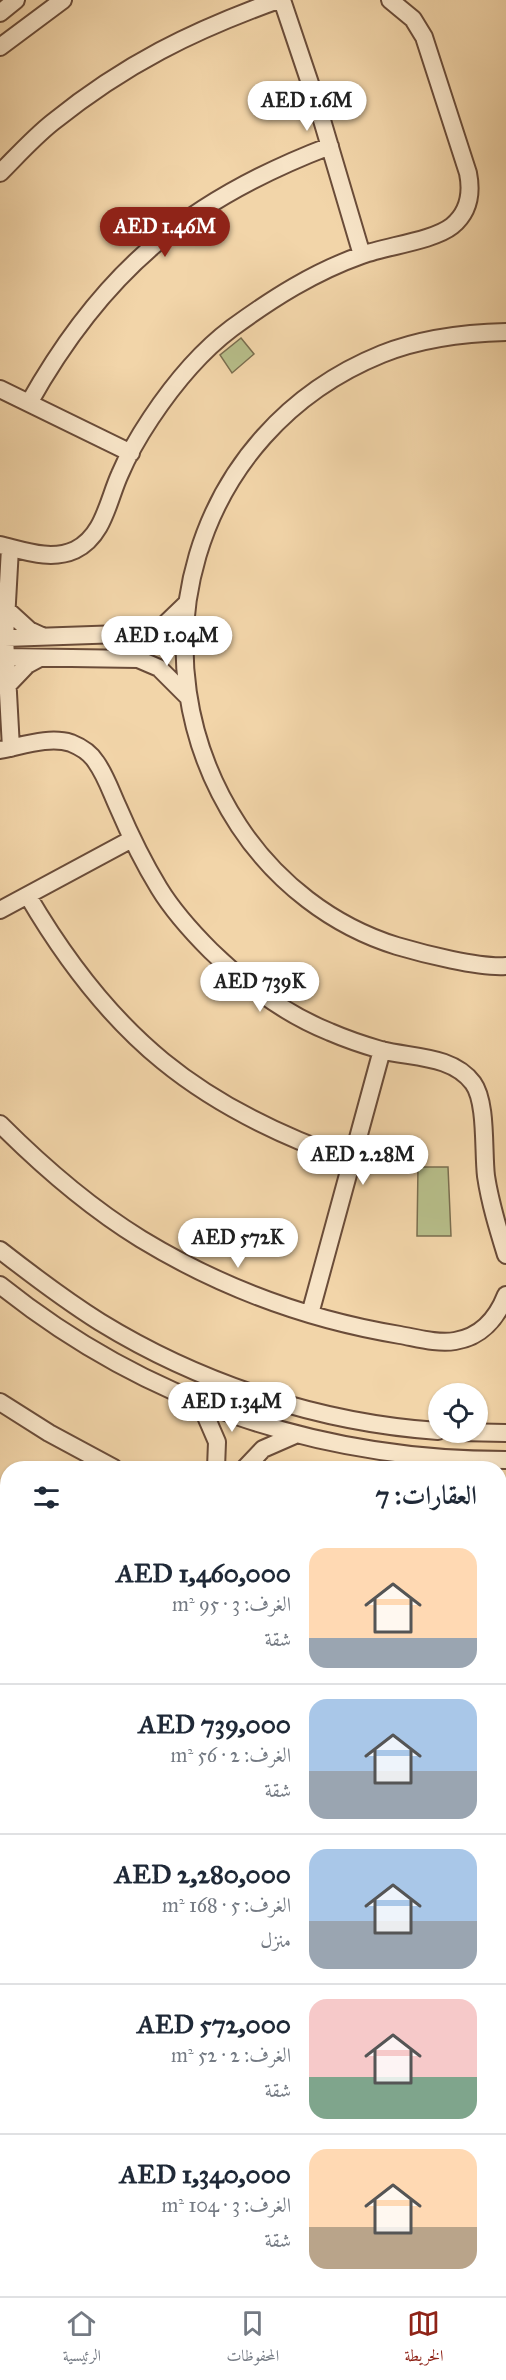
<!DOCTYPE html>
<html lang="ar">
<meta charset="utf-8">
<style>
body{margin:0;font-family:"IM FELL Great Primer",Amiri,serif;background:#f2f2f3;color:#1f2937;direction:rtl;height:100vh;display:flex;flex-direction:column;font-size:22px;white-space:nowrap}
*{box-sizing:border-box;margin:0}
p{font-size:20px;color:#747a83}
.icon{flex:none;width:33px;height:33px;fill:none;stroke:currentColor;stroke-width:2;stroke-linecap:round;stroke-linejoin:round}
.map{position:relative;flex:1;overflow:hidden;direction:ltr}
.details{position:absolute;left:0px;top:1461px;width:507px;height:836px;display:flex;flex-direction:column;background:#fff;border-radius:24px 24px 0 0;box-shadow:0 2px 4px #0004;direction:rtl}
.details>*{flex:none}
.fabs{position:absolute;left:428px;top:1383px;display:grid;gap:12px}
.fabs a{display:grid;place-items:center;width:60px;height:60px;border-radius:50%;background:#fff;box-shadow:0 2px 4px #0004;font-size:30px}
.price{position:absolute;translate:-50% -51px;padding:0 14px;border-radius:21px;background:#fff;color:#222;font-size:20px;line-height:39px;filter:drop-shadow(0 2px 3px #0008)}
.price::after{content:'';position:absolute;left:50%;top:36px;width:18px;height:14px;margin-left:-9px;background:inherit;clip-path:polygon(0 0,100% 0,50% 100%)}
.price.on{background:#8f2418;color:#fff}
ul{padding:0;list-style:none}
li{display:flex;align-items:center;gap:18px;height:150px;padding:0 30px}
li+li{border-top:2px solid #e0e1e3}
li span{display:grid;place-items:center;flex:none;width:168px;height:120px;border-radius:18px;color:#555}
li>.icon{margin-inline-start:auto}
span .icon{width:72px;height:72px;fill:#fffc;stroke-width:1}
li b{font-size:26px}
h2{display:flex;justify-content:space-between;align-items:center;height:72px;padding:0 30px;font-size:26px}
.tab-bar{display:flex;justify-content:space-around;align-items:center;height:84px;border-top:2px solid #e0e1e3;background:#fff;font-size:16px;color:#747a83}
.tab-bar a{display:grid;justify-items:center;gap:3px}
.tab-bar .on{color:#8f2418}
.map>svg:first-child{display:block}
.green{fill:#b7be8a;stroke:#7a6e4f;stroke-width:1.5}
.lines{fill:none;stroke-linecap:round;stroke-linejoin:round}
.minor-casing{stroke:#6a4c39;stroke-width:20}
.minor{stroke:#f7e4c7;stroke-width:16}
</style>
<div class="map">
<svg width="506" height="2296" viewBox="0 0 506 2296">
<rect width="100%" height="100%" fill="#f2d5a9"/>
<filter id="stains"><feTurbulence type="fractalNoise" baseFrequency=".00333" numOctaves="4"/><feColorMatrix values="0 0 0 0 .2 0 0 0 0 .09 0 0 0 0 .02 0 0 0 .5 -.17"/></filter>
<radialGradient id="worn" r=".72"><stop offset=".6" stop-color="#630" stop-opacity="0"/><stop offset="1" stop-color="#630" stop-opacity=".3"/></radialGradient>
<!-- green -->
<path class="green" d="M 241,338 L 254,354 L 232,373 L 220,355 Z
M 418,1167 L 448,1167 L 451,1236 L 417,1236 Z"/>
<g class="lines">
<defs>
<path id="minor" d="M 282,0 L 319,110 L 362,255
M 0,13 L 16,0
M 0,47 L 63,0
M 0,173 C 17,156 34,137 53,122 C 125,64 192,31 278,0
M 506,332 C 464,333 422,338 382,354 C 192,431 128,657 239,826 C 276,882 332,926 397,946 C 424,954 479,968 506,966
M 0,389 L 131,453
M 29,403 C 103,271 188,200 330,146
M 0,545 C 25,551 51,561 75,550 C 104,536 108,500 120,474 C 128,455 139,436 151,418 C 173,385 200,352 232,328 C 273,298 314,272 362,255 C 386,246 433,241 452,226 C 469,212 472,193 468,173 L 424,37 L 413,19 L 390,0
M 10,548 L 5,638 L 11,748
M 6,609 L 29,630 L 42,636
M 5,638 L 150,633 L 161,628 L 187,603
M 5,657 L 138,659 L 159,668 L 188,697
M 6,687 L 27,665 L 40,658
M 0,750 C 22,746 49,736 71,743 C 81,747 91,754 96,762 C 106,776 111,792 118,807 C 130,835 143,862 159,888 C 173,911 192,932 211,951 C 245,984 285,1014 330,1032 C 346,1039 364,1045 381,1050 C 412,1058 452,1055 473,1083 C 487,1102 483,1151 486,1176 C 490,1203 498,1229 506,1255
M 28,896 C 110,1036 198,1108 352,1161
M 0,910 L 132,839
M 0,1124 C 43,1167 89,1207 141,1239 C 220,1287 309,1320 400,1335 C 417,1338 438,1344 455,1341 C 481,1337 497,1318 506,1295
M 0,1250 C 32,1275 65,1300 100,1322 C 201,1384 320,1423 438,1431
M 0,1285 C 146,1402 319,1460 506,1460
M 310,1314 L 382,1050
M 0,1402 L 49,1433 L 114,1468
M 201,1405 L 217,1442 L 216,1468
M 458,1432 L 506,1433
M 245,1468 L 263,1449 L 295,1435
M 0,1537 L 8,1541
M 500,1555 L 506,1555
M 500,1768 L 506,1768
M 0,1769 L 8,1769
M 500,1908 L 506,1908
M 0,1913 L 8,1913
M 500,1922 L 506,1924
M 0,2174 L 8,2174
M 500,2179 L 506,2179
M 0,2252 L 3,2212
M 230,2296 L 235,2289"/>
</defs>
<!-- minor casing -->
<use href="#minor" class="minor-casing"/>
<!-- minor -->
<use href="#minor" class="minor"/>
</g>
<rect width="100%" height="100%" filter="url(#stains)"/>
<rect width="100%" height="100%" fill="url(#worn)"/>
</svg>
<div class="fabs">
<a><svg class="icon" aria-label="locate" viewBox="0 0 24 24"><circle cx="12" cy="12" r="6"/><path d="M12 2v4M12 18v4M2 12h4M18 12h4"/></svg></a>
</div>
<b class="price" style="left:307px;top:132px">AED 1.6M</b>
<b class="price on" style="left:165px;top:258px">AED 1.46M</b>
<b class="price" style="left:167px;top:667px">AED 1.04M</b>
<b class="price" style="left:260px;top:1013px">AED 739K</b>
<b class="price" style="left:363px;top:1186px">AED 2.28M</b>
<b class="price" style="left:238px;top:1269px">AED 572K</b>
<b class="price" style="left:232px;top:1433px">AED 1.34M</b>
<section class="details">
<h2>العقارات: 7<svg class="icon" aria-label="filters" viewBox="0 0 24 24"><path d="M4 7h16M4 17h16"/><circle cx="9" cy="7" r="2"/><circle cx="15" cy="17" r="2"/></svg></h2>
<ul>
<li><span style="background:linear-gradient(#ffd9b3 75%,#9aa5b1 0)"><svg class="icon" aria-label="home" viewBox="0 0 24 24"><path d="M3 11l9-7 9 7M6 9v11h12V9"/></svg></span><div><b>AED 1,460,000</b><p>الغرف: 3 · 95 m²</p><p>شقة</p></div></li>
<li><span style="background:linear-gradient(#a9c7e8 60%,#9aa5b1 0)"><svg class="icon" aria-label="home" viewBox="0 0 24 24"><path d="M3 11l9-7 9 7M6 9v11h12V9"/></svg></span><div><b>AED 739,000</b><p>الغرف: 2 · 56 m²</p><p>شقة</p></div></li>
<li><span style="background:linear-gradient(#a9c7e8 60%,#9aa5b1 0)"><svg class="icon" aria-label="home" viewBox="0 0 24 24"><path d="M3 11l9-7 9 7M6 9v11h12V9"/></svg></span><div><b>AED 2,280,000</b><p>الغرف: 5 · 168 m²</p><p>منزل</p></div></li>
<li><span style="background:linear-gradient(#f6c9c9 65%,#7fa58c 0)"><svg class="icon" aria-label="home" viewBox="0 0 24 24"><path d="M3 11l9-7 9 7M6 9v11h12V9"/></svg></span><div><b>AED 572,000</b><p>الغرف: 2 · 52 m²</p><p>شقة</p></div></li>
<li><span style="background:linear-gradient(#ffd9b3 65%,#b9a48a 0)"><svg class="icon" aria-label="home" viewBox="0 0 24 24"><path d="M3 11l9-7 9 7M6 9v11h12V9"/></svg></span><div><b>AED 1,340,000</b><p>الغرف: 3 · 104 m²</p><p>شقة</p></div></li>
</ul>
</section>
</div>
<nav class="tab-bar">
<a class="on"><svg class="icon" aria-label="map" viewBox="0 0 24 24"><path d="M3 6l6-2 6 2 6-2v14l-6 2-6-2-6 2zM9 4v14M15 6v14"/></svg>الخريطة</a>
<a><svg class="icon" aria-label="saved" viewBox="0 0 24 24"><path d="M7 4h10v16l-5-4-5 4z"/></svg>المحفوظات</a>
<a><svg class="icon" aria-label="home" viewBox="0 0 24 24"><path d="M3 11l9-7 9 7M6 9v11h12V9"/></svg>الرئيسية</a>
</nav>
